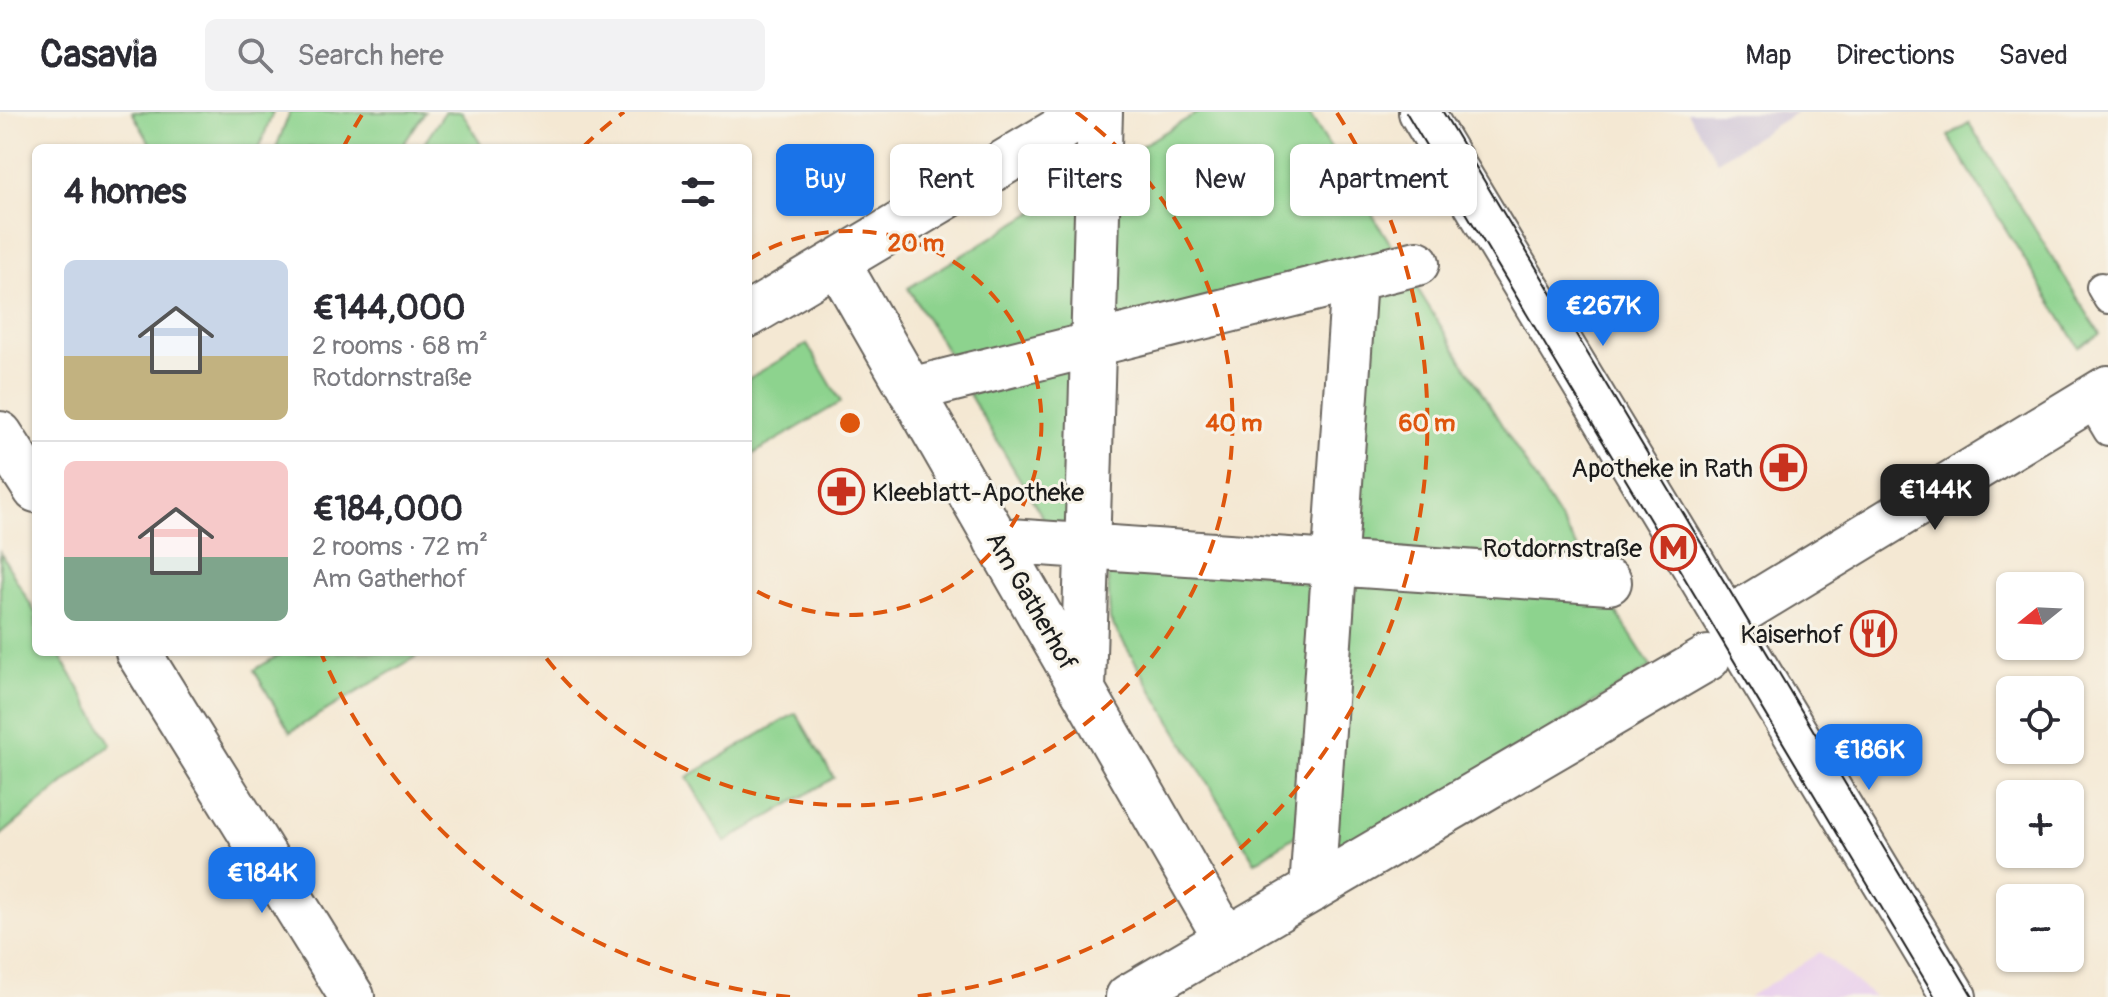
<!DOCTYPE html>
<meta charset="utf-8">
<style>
body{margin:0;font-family:Pangolin,sans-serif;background:#f2f2f3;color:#2b2b33;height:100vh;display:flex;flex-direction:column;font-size:30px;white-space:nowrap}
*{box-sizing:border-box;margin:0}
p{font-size:26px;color:#7c7c81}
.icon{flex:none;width:44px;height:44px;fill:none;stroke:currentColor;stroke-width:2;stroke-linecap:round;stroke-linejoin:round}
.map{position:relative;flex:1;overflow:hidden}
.details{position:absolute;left:32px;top:32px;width:720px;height:512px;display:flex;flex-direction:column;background:#fff;border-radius:12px;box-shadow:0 2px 6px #0004}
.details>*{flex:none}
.hud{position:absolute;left:776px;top:32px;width:760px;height:72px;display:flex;gap:16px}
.needle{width:52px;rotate:252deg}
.tools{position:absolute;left:1996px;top:460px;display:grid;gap:16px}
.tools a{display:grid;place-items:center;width:88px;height:88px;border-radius:12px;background:#fff;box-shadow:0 2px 6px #0004;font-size:40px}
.price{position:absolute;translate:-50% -68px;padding:0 18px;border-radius:16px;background:#1a73e8;color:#fff;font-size:26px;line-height:52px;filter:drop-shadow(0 2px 4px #0008)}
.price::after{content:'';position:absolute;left:50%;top:48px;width:24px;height:18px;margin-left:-12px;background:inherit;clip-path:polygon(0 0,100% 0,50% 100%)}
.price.current{background:#222;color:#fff}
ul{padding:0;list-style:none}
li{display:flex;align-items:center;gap:24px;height:200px;padding:0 32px}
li+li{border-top:2px solid #e1e1e2}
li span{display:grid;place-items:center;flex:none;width:224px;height:160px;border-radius:12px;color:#555}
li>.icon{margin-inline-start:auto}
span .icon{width:96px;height:96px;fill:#fffc;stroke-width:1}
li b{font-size:34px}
h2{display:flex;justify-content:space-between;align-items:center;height:96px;padding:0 32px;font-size:34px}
.chip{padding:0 28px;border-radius:12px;background:#fff;box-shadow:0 2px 6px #0004;font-size:28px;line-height:72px}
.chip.current{background:#1a73e8;color:#fff}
header{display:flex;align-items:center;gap:48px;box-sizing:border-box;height:112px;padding:0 40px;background:#fff;border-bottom:2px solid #e1e1e2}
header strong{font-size:38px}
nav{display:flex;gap:44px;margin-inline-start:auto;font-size:28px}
.search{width:560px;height:72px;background:#f2f2f3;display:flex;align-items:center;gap:20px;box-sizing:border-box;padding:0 28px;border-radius:12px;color:#7c7c81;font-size:30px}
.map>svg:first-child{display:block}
.built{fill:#ead1ec}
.industrial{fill:#cabfd6}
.green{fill:#8dd38e;stroke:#547855;stroke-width:2}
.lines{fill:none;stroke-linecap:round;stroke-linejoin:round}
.lane-casing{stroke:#68635c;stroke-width:32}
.street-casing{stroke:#68635c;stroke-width:48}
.lane{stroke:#fff;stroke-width:28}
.street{stroke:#fff;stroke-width:44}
.tram{stroke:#1c1c1c;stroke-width:2}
.ring{fill:none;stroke:#de560d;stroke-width:4;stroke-dasharray:14 10}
.labels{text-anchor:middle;stroke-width:6;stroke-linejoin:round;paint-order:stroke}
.poi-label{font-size:26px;fill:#1c1c1c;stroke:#f7f3e8;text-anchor:end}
.street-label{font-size:26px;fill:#1c1c1c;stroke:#f7f3e8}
.centre{fill:#de560d;stroke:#f7f3e8;stroke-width:4}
.ring-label{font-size:24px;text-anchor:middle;font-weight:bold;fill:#de560d;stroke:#f7f3e8;stroke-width:6;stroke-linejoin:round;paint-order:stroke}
</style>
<header>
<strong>Casavia</strong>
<div class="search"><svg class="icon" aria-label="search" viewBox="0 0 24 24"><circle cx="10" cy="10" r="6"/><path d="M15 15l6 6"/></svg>Search here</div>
<nav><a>Map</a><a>Directions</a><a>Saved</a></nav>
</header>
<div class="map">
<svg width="2108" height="885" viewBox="0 0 2108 885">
<rect width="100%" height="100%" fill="#f7f3e8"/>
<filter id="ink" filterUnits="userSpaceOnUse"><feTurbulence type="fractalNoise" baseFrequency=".0125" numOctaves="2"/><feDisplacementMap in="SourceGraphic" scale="16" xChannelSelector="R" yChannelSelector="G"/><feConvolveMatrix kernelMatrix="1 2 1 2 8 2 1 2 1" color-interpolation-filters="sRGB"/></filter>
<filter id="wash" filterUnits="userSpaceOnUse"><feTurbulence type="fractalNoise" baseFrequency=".006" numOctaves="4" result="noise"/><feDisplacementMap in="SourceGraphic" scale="32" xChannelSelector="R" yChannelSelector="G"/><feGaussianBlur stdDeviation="1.8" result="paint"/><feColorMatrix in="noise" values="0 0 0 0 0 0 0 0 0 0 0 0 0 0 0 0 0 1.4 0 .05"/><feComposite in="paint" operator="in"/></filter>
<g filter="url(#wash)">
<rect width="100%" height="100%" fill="#f4e8d3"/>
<!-- built -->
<path class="built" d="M 1820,840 L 1874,885 L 1748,885 L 1803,851 Z"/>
<!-- industrial -->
<path class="industrial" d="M 1687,0 L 1797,0 L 1717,49 Z"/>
<!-- green -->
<path class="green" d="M 132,0 L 273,0 L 259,36 L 158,36 L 151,33 Z
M 290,0 L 425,0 L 401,36 L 276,36 Z
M 445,0 L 462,0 L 483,36 L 421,36 Z
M 1199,0 L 1308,0 L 1395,139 L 1112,213 L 1119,47 Z
M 1969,11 L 2100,222 L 2079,235 L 1948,24 Z
M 1085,69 L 1083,221 L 953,249 L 908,176 Z
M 1411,166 L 1589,454 L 1349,434 L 1367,177 Z
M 807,232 L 841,290 L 748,345 L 748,267 Z
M 1083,251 L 1078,412 L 1046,411 L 969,282 Z
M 0,440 L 36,502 L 36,540 L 58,540 L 111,632 L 0,724 Z
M 1107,449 L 1324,465 L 1306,717 L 1255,750 L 1110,508 Z
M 1346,466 L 1604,481 L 1651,555 L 1325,757 Z
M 284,540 L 424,540 L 290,620 L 254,558 Z
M 796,601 L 834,666 L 725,730 L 687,665 Z"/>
</g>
<g filter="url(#ink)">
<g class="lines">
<defs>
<path id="lane" d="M 2101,175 L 2108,187
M 2089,287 L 2108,319"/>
<path id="street" d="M 1421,0 L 1954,885
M 837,150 L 1226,827
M 748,203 L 1089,0
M 910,278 L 1417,151
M 0,322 L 36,378
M 996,428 L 1609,470
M 1727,508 L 2108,276
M 138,540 L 352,885
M 1083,577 L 1100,0
M 1312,778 L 1354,167
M 1128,885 L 1708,546"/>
</defs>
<!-- lane casing -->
<use href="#lane" class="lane-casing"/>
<!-- street casing -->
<use href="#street" class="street-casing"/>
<!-- lane -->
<use href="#lane" class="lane"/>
<!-- street -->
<use href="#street" class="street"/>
<!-- tram -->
<path class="tram" d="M 1406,0 L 1935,885
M 1443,0 L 1973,885"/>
</g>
</g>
<!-- distance rings -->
<g class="ring">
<path d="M748 148A192 192 0 1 1 748 474"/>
<path d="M583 35A384 384 0 0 1 624 0M1076 0A384 384 0 1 1 543 542"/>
<path d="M790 885A577 577 0 0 1 321 541M343 36A577 577 0 0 1 363 1M1337 1A577 577 0 0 1 910 885"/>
</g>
<!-- icons -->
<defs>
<symbol id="pharmacy-ring" viewBox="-11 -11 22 22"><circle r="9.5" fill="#f7f3e8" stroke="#c8321e" stroke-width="1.5"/><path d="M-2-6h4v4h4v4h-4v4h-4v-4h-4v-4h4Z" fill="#c8321e"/></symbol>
<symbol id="metro-ring" viewBox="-11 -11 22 22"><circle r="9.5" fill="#f7f3e8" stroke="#c8321e" stroke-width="1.5"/><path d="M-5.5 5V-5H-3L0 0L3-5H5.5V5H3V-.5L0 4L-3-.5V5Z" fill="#c8321e"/></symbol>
<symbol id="restaurant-ring" viewBox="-11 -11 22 22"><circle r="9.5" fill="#f7f3e8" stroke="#c8321e" stroke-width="1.5"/><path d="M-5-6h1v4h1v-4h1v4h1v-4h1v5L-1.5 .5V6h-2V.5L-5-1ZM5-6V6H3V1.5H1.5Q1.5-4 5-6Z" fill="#c8321e"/></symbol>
</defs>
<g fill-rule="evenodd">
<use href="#pharmacy-ring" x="1758" y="330" width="51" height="51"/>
<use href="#pharmacy-ring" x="816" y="354" width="51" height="51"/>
<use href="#metro-ring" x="1648" y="410" width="51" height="51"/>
<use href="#restaurant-ring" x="1848" y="496" width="51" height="51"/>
</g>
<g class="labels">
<!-- poi labels -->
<g class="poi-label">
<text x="1753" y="365">Apotheke in Rath</text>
<text x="872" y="389" text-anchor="start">Kleeblatt-Apotheke</text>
<text x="1642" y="445">Rotdornstraße</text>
<text x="1843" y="531">Kaiserhof</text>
</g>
<!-- street labels -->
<g class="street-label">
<text transform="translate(1032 489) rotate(60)" y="9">Am Gatherhof</text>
</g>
</g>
<circle cx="850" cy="311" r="12" class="centre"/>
<g class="ring-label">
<text x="916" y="139">20 m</text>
<text x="1234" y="319">40 m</text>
<text x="1427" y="319">60 m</text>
</g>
</svg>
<div class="tools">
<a><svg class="needle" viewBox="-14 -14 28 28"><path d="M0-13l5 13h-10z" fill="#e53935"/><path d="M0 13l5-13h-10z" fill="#7c7c81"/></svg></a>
<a><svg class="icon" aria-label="locate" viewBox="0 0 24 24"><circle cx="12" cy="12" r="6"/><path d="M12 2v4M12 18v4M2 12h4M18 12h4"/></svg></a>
<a>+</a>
<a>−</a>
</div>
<b class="price" style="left:1603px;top:236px">€267K</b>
<b class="price current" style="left:1935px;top:420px">€144K</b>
<b class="price" style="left:1869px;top:680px">€186K</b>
<b class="price" style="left:262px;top:803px">€184K</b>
<div class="hud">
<a class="chip current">Buy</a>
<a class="chip">Rent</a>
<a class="chip">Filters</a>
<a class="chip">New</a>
<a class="chip">Apartment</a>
</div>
<section class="details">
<h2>4 homes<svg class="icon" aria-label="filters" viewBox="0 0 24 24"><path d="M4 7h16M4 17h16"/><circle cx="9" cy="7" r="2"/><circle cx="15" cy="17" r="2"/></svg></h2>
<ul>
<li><span style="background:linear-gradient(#c9d6e8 60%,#c2b280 0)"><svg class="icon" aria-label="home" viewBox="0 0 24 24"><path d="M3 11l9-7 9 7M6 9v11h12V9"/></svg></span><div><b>€144,000</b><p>2 rooms · 68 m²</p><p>Rotdornstraße</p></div></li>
<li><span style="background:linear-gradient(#f6c9c9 60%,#7fa58c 0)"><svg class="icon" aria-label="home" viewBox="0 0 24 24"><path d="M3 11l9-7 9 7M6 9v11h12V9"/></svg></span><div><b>€184,000</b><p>2 rooms · 72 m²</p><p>Am Gatherhof</p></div></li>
</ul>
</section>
</div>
